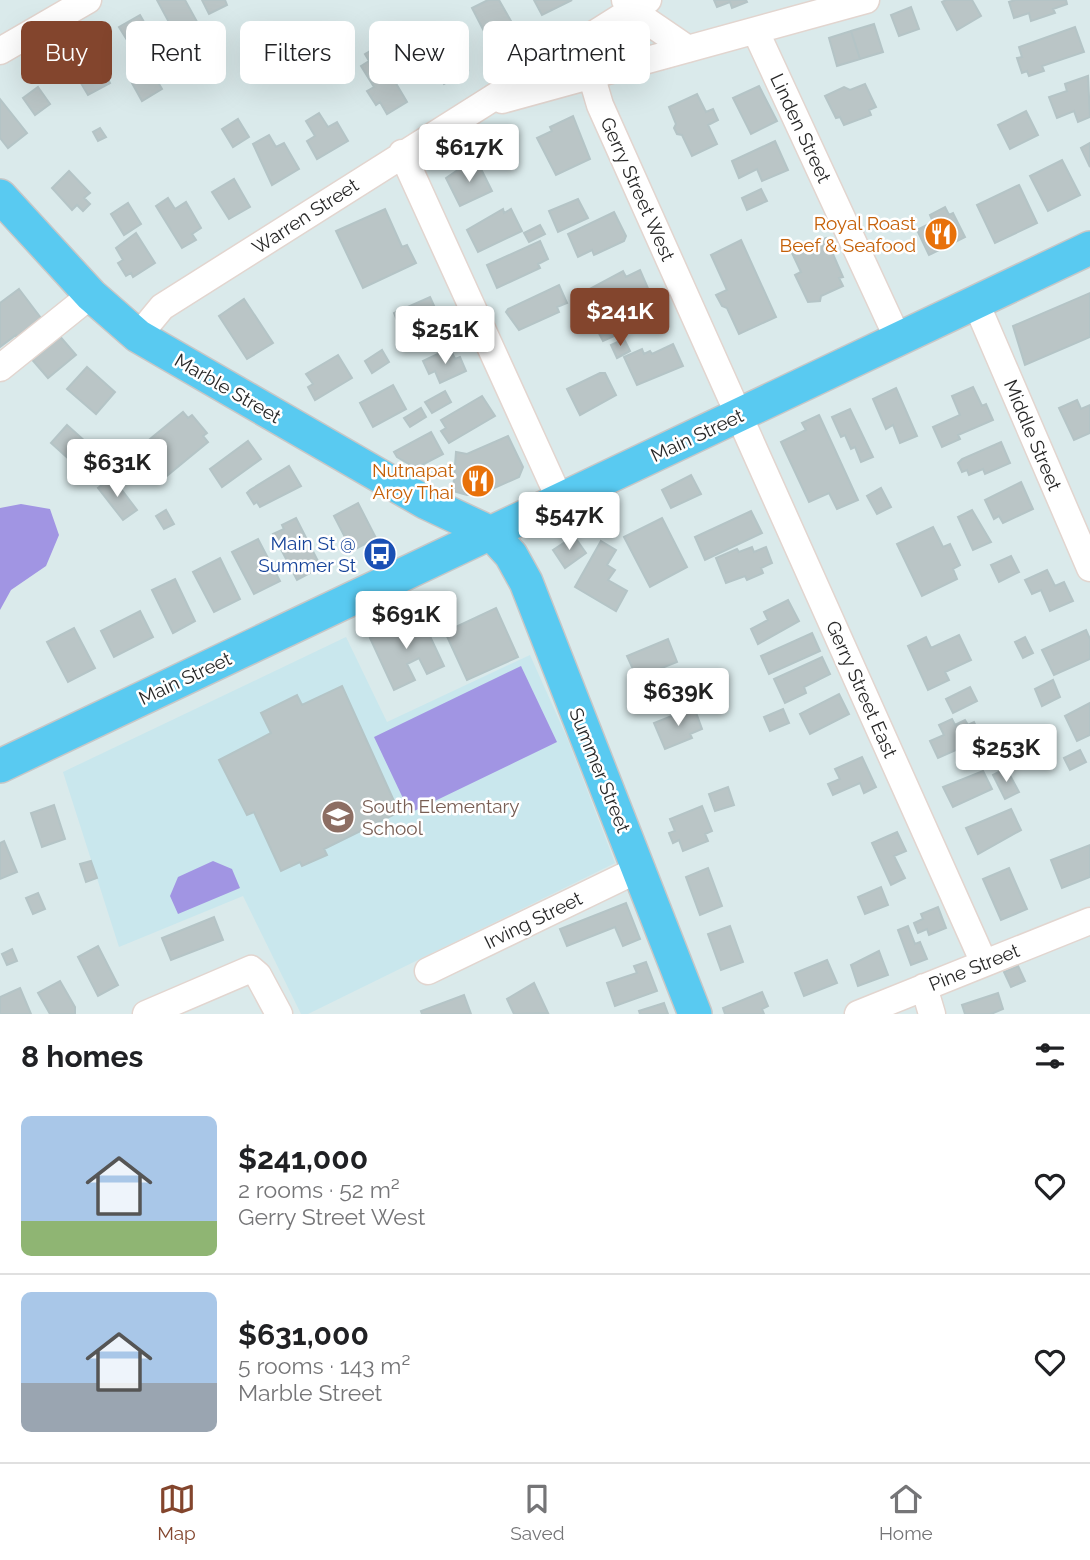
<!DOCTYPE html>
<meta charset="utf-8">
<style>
body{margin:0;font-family:Raleway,sans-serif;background:#f2f2f2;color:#202124;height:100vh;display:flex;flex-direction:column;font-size:26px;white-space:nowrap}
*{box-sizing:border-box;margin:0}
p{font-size:23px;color:#757577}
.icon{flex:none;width:38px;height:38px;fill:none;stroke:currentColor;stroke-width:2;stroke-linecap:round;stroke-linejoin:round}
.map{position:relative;height:1014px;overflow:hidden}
.panel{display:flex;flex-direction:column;background:#fff;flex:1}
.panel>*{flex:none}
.hud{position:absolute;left:21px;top:21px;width:700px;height:63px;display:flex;gap:14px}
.price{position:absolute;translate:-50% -60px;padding:0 16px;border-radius:7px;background:#fff;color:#222;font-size:23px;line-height:46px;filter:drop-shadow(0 2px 4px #0008)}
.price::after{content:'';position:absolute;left:50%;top:42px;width:21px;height:16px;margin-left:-10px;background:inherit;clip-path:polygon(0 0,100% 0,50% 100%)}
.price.on{background:#83452d;color:#fff}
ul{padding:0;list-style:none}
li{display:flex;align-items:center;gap:21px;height:175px;padding:0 21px}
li+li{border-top:2px solid #e0e0e0}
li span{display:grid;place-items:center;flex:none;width:196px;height:140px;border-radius:10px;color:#555}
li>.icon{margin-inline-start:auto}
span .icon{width:84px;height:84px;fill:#fffc;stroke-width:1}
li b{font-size:30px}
h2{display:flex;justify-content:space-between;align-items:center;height:84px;padding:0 21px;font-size:30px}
.chip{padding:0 24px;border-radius:10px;background:#fff;box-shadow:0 7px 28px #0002;font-size:24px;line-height:63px}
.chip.on{background:#83452d;color:#fff}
.tabs{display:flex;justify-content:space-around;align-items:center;height:98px;border-top:2px solid #e0e0e0;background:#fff;font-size:19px;color:#757577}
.tabs a{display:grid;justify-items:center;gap:4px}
.tabs .on{color:#83452d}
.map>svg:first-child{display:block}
.education{fill:#c9e7ed}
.green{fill:#a195e3}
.building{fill:#bac5c6;stroke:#b4c4c6;stroke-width:2}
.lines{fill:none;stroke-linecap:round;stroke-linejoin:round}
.minor-casing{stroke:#e2d5cf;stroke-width:29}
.major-casing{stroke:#c7c7c7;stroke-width:36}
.minor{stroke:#fff;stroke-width:26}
.major{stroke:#59caf1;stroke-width:33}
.labels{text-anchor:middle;stroke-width:5;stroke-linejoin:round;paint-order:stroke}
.street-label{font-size:19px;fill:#282828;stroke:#fff}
.food-label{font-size:19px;fill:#c56008;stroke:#fff;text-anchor:end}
.transit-label{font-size:19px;fill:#164399;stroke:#fff;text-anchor:end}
.education-label{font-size:19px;fill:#785e54;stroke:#fff;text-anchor:start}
</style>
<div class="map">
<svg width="1090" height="1014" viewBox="0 0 1090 1014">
<rect width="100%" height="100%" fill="#daeaeb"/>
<!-- education -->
<path class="education" d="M 346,637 L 387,722 L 530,655 L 568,740 L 615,863 L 308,1014 L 301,1014 L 243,896 L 119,947 L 63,772 Z"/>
<!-- green -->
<path class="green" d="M 21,504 L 50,509 L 59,535 L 46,566 L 11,590 L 0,610 L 0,508 Z
M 521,666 L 557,742 L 410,813 L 374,737 Z
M 213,861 L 232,869 L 240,888 L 178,914 L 170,896 L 178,877 Z"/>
<!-- building -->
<path class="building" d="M 157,0 L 185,0 L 201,29 L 179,41 Z
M 202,0 L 225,0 L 227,5 L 209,14 Z
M 488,0 L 499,0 L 519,35 L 493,49 L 472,8 Z
M 534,0 L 572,0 L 542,15 Z
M 714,0 L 746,0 L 747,2 L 732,8 L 730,2 L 717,7 Z
M 946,0 L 972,0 L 981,16 L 957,30 L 942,2 Z
M 1015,0 L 1066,0 L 1067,4 L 1053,9 L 1055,13 L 1031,21 L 1029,13 L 1014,18 L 1009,2 Z
M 911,7 L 919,29 L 899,36 L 891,15 Z
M 140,15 L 155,41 L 135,53 L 119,27 Z
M 287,24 L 298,43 L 279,54 L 268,35 Z
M 337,24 L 347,40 L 316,59 L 307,42 Z
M 874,24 L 883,52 L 860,59 L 851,31 Z
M 1075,27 L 1084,52 L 1042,66 L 1044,71 L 1029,76 L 1027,71 L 1022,73 L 1017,58 L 1022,57 L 1019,47 Z
M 851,31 L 860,59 L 837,66 L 829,38 Z
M 442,32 L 468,70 L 444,84 L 426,58 L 433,54 L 425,42 Z
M 87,37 L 110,83 L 88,95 L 62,51 Z
M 375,48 L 407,102 L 387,114 L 380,102 L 376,105 L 367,91 L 374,87 L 361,66 L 369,61 L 365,54 Z
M 412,53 L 416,60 L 408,65 L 404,58 Z
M 151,71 L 162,89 L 142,101 L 132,83 Z
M 1088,76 L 1090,117 L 1078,122 L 1074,111 L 1057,118 L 1049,97 L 1067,91 L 1065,84 Z
M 865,84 L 876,107 L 869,110 L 871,115 L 844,125 L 840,117 L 836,118 L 825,96 L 844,87 L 850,90 Z
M 759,86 L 777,121 L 751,134 L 733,98 Z
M 38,87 L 50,104 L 35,115 L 23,98 Z
M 697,94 L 706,112 L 713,109 L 718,120 L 708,125 L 717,144 L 692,156 L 682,135 L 677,134 L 674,128 L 676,124 L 669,107 Z
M 0,99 L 27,133 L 8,148 L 0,138 Z
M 1026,111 L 1038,135 L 1010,149 L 998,125 Z
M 319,113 L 328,127 L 337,122 L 348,141 L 317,159 L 307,141 L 315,136 L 306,121 Z
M 573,116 L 590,159 L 556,175 L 537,138 L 552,131 L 550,127 Z
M 238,119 L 249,137 L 233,147 L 222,129 Z
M 100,128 L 106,137 L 98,141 L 93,132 Z
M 269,135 L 276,147 L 284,143 L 299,169 L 272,185 L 253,144 Z
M 504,138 L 513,158 L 501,163 L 492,144 Z
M 775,141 L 788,170 L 762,181 L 757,169 L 739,178 L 732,161 Z
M 1090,143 L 1090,167 L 1081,148 Z
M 1062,160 L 1080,195 L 1048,211 L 1030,176 Z
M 478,163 L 492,191 L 460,206 L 446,178 L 465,165 L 466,168 Z
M 69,171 L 90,193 L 84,198 L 90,204 L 83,211 L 77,205 L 72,210 L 52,188 Z
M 234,179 L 250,207 L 229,219 L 212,192 Z
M 1019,185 L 1037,223 L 995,243 L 977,205 Z
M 761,189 L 767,201 L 747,210 L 742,198 Z
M 168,198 L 175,209 L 186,202 L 201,228 L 192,234 L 196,240 L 182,248 L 156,206 Z
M 578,199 L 588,218 L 558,232 L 549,211 Z
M 128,203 L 141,224 L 124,235 L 111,214 Z
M 945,207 L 949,215 L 953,213 L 965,237 L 929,255 L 917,230 L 933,222 L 930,215 Z
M 385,209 L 402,247 L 407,245 L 416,263 L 363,288 L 336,231 Z
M 503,209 L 504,213 L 511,209 L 522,231 L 478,252 L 467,230 Z
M 614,212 L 626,236 L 624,241 L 594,255 L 592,250 L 578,257 L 568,234 Z
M 540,225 L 545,234 L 529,242 L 524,233 Z
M 136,233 L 155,263 L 133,277 L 131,273 L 126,276 L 118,263 L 123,260 L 116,248 Z
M 826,238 L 843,277 L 839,278 L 843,286 L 821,296 L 820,301 L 808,302 L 795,275 L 801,272 L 792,253 Z
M 741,240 L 776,317 L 739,334 L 727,308 L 722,306 L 716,295 L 727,290 L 711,255 Z
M 540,241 L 548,259 L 538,264 L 540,268 L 497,288 L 487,265 Z
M 640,270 L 650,293 L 621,307 L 618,301 L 595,312 L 586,291 L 623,271 L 626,277 Z
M 559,285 L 567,303 L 557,307 L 559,312 L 519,330 L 506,312 L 508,309 Z
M 19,289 L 44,322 L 20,340 L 16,335 L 0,347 L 0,303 Z
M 1090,293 L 1090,337 L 1025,365 L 1013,326 Z
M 430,297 L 441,321 L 404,337 L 394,313 Z
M 244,299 L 273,343 L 247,359 L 219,316 Z
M 612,315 L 621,333 L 603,341 L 594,324 Z
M 57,333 L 76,355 L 48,378 L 29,356 Z
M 624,339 L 630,351 L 617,358 L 611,345 Z
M 673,344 L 683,366 L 637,385 L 624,357 L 642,349 L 644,354 L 650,351 L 652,354 Z
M 450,348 L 455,359 L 460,357 L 466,371 L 440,383 L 435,371 L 429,374 L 423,361 Z
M 382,350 L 389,362 L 372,373 L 365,361 Z
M 338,355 L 352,378 L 315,400 L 308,387 L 313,384 L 306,374 Z
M 87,367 L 115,392 L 96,414 L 67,389 Z
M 600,373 L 605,373 L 616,395 L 580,415 L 567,389 Z
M 393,385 L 406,409 L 373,427 L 360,403 Z
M 973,387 L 982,406 L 986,404 L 993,420 L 958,435 L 960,439 L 942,447 L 933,427 L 960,415 L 952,396 Z
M 896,388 L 917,436 L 900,443 L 893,425 L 886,429 L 873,399 Z
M 445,391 L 451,402 L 432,413 L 425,402 Z
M 482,396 L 495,416 L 449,443 L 441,431 L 446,428 L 441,420 Z
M 1077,400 L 1081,409 L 1090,405 L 1090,433 L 1074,440 L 1059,408 Z
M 421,408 L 426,417 L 410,427 L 404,418 Z
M 850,409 L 873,457 L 861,462 L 855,447 L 851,449 L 845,435 L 841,437 L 832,417 Z
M 183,412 L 188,418 L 192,415 L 207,433 L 203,436 L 208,442 L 163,479 L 138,449 Z
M 819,415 L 858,500 L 837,509 L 829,493 L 809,502 L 781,442 L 806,430 L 802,423 Z
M 67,425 L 86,442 L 70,460 L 51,443 Z
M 431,432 L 443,454 L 416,468 L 397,457 L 394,452 Z
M 508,436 L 523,467 L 519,477 L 483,493 L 467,495 L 453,491 L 456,452 L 467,454 Z
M 248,441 L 261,459 L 222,487 L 210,469 Z
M 1001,442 L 1010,463 L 985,474 L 983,469 L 969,475 L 967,470 L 962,472 L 958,463 L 962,459 Z
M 289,466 L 301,486 L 260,507 L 257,502 L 254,504 L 247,493 L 250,490 Z
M 691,475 L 701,494 L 671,508 L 662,490 Z
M 112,477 L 137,510 L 123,520 L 98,488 Z
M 1021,482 L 1033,509 L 1003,523 L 999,516 L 994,519 L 985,500 Z
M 881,488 L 891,507 L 877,514 L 867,496 Z
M 358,503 L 376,538 L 352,551 L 334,516 Z
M 166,510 L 174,524 L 164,529 L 156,516 Z
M 972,510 L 991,542 L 973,550 L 958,517 Z
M 751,511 L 762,533 L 705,560 L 695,537 Z
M 296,518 L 321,567 L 297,580 L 273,534 L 284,529 L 282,525 Z
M 662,518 L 687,567 L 650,587 L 624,537 Z
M 933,527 L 943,547 L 950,544 L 960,565 L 953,569 L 957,579 L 922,596 L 897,544 Z
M 574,536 L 586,553 L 565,568 L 553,550 Z
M 258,539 L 280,581 L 254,594 L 232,552 Z
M 601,541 L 616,550 L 607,565 L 615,570 L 608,580 L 627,591 L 616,611 L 575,587 Z
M 752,547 L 754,552 L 766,547 L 772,563 L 761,568 L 763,573 L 747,580 L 745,576 L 726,583 L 716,558 L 737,549 L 739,552 Z
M 1011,556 L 1019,572 L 999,582 L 991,565 Z
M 220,558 L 240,599 L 214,612 L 193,572 Z
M 1047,570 L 1055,586 L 1064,582 L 1073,601 L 1050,611 L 1041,590 L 1032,594 L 1025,580 Z
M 175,579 L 195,621 L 173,633 L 152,590 Z
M 788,600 L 799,621 L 758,644 L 751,629 L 768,620 L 764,612 Z
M 496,608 L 518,657 L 467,680 L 445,632 Z
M 140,611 L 153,637 L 114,657 L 101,631 Z
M 420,615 L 444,666 L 427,674 L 419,658 L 407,664 L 415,680 L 394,690 L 370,638 Z
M 74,628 L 95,668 L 68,682 L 47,642 Z
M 1086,630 L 1090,639 L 1090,659 L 1054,675 L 1042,650 Z
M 812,633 L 820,651 L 769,674 L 761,656 Z
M 959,635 L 971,660 L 945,672 L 949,680 L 928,690 L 908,646 L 926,637 L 931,648 Z
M 1025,637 L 1033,653 L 1023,658 L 1015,642 Z
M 668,639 L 677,662 L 637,678 L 627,656 Z
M 822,657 L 830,674 L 804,687 L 806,693 L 785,703 L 774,679 Z
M 1053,680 L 1060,697 L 1042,706 L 1035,689 Z
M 342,686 L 399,812 L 324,849 L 327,855 L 302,866 L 300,862 L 281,871 L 254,812 L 247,815 L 219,760 L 271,733 L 261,713 L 297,695 L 302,705 Z
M 970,687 L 977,701 L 953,713 L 946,699 Z
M 839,694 L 849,714 L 810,734 L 800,714 Z
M 1090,703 L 1090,735 L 1077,741 L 1065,716 Z
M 694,707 L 702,729 L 690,734 L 692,738 L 665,749 L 654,723 Z
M 783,709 L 789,723 L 770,731 L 764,717 Z
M 952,719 L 955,725 L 965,720 L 968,725 L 974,722 L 979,733 L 963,741 L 965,746 L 938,758 L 930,741 L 944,735 L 939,725 Z
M 1080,750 L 1086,762 L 1070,770 L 1064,758 Z
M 862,757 L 876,787 L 864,793 L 860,783 L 833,795 L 828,784 L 840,779 L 835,769 Z
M 1006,768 L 1019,792 L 1005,799 L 993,775 Z
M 983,771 L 992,789 L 953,807 L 943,787 Z
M 728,787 L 734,805 L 715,811 L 709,794 Z
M 54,805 L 65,839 L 42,847 L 31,813 Z
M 702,806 L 712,831 L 705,834 L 708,841 L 683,851 L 679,840 L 673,843 L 669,833 L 675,831 L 670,819 Z
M 1011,809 L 1021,830 L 978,854 L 966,828 Z
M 897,832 L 906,851 L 894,856 L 905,878 L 891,885 L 872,843 Z
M 4,841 L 17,872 L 0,879 L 0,843 Z
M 1090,845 L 1090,877 L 1062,888 L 1051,860 Z
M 91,861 L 97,878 L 86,882 L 80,864 Z
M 708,868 L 722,906 L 700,915 L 686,877 Z
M 1009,868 L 1027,909 L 1001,920 L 983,879 Z
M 881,887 L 888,905 L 865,914 L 858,897 Z
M 38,893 L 45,909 L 33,914 L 26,898 Z
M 626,903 L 640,939 L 623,946 L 615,927 L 567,946 L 560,929 Z
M 938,907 L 946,928 L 929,935 L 927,929 L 918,933 L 914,923 L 923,919 L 921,914 Z
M 214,917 L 223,940 L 171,960 L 162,938 Z
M 730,926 L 743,962 L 721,970 L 708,934 Z
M 908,926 L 915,944 L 920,942 L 927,959 L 911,965 L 898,930 Z
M 98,946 L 118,985 L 98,996 L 78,957 Z
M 12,949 L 17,961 L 7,965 L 2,954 Z
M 879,951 L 888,975 L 858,986 L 851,965 Z
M 827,960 L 837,983 L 804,996 L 795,973 Z
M 646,962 L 657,991 L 615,1006 L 607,983 L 637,973 L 634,966 Z
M 1018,966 L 1025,981 L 1011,987 L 1004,972 Z
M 60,981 L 75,1007 L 75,1014 L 50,1014 L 38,993 Z
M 534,983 L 548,1013 L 514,1014 L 507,999 Z
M 20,988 L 31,1014 L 0,1014 L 0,997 Z
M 762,992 L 768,1006 L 762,1009 L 764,1014 L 725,1014 L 723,1008 Z
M 998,993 L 1003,1009 L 991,1014 L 965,1014 L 962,1005 Z
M 464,995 L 471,1014 L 422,1014 L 421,1011 Z
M 664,1003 L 668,1014 L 640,1014 L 639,1011 Z"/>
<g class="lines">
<defs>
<path id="minor" d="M 625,0 L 631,10 L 688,49
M 631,10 L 592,78 L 600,105 L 984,963
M 756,32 L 898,339
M 0,51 L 88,0
M 502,100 L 866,0
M 402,153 L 560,500
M 976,303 L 1090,568
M 138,336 L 162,307 L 648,0
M 0,368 L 91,295
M 428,971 L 639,869
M 924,987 L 932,1014
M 146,1014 L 251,969 L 258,975 L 279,1014
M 858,1014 L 1090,921"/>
<path id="major" d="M 0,196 L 91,295 L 138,336 L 425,502 L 491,533 L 511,555 L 526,582 L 695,1014
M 0,766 L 1090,248"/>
</defs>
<!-- minor casing -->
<use href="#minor" class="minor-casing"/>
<!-- major casing -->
<use href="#major" class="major-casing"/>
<!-- minor -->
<use href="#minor" class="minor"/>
<!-- major -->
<use href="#major" class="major"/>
</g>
<!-- icons -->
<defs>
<symbol id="restaurant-disc" viewBox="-11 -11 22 22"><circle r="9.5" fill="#e8710a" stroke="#fff"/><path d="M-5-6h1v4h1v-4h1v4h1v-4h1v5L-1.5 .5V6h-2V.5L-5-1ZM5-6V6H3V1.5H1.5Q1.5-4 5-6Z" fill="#fff"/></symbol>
<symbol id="bus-disc" viewBox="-11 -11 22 22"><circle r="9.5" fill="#1a4fb4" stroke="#fff"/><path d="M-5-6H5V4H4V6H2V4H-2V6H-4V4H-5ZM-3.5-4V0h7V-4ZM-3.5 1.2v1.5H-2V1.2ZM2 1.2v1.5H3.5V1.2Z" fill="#fff"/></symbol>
<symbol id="school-disc" viewBox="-11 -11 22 22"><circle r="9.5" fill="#8d6e63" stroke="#fff"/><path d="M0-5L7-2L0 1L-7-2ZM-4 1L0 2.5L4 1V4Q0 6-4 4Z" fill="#fff"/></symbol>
</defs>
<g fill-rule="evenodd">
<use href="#restaurant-disc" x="922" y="215" width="38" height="38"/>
<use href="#restaurant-disc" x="459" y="462" width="38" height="38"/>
<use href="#bus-disc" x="361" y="535" width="38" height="38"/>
<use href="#school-disc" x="319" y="798" width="38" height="38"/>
</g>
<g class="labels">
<!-- street labels -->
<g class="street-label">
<text transform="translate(801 128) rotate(65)" y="7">Linden Street</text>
<text transform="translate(638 189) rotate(66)" y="7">Gerry Street West</text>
<text transform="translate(305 216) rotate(-33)" y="7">Warren Street</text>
<text transform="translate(228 388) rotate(30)" y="7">Marble Street</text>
<text transform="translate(697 435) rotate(-25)" y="7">Main Street</text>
<text transform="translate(1033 435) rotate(67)" y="7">Middle Street</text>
<text transform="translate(185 678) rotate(-25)" y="7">Main Street</text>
<text transform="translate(862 689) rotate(66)" y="7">Gerry Street East</text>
<text transform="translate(600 770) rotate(68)" y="7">Summer Street</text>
<text transform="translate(533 920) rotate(-26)" y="7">Irving Street</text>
<text transform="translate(974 967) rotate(-22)" y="7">Pine Street</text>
</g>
<!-- food labels -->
<g class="food-label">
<text x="916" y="230">Royal Roast<tspan x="916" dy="22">Beef &amp; Seafood</tspan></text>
<text x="454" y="477">Nutnapat<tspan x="454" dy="22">Aroy Thai</tspan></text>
</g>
<!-- transit labels -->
<g class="transit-label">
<text x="356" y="550">Main St @<tspan x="356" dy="22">Summer St</tspan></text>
</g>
<!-- education labels -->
<g class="education-label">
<text x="362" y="813">South Elementary<tspan x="362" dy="22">School</tspan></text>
</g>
</g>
</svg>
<b class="price" style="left:469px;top:184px">$617K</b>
<b class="price on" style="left:620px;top:348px">$241K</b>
<b class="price" style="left:445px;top:366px">$251K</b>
<b class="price" style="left:117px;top:499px">$631K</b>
<b class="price" style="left:569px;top:552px">$547K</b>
<b class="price" style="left:406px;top:651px">$691K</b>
<b class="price" style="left:678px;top:728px">$639K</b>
<b class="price" style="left:1006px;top:784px">$253K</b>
<div class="hud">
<a class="chip on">Buy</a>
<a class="chip">Rent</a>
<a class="chip">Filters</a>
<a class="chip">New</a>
<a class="chip">Apartment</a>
</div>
</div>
<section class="panel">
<h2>8 homes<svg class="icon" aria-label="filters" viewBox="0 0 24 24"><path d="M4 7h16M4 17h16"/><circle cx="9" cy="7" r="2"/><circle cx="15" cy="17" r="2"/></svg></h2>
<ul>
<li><span style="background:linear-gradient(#a9c7e8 75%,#8fb573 0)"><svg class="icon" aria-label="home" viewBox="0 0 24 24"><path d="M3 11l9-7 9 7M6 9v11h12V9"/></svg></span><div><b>$241,000</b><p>2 rooms · 52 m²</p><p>Gerry Street West</p></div><svg class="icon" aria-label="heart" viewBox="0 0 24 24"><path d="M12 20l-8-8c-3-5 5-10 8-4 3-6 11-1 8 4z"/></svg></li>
<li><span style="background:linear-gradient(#a9c7e8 65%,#9aa5b1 0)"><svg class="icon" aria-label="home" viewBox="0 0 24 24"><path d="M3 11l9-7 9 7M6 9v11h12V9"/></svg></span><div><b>$631,000</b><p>5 rooms · 143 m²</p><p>Marble Street</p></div><svg class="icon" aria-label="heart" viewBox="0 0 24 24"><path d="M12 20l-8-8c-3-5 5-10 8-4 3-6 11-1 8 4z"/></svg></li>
</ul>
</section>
<nav class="tabs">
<a class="on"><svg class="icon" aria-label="map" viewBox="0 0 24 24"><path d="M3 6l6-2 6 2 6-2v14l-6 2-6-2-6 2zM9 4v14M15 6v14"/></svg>Map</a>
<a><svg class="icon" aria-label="saved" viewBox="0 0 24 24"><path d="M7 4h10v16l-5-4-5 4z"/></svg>Saved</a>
<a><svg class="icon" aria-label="home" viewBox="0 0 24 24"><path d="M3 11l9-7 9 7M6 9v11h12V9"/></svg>Home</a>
</nav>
